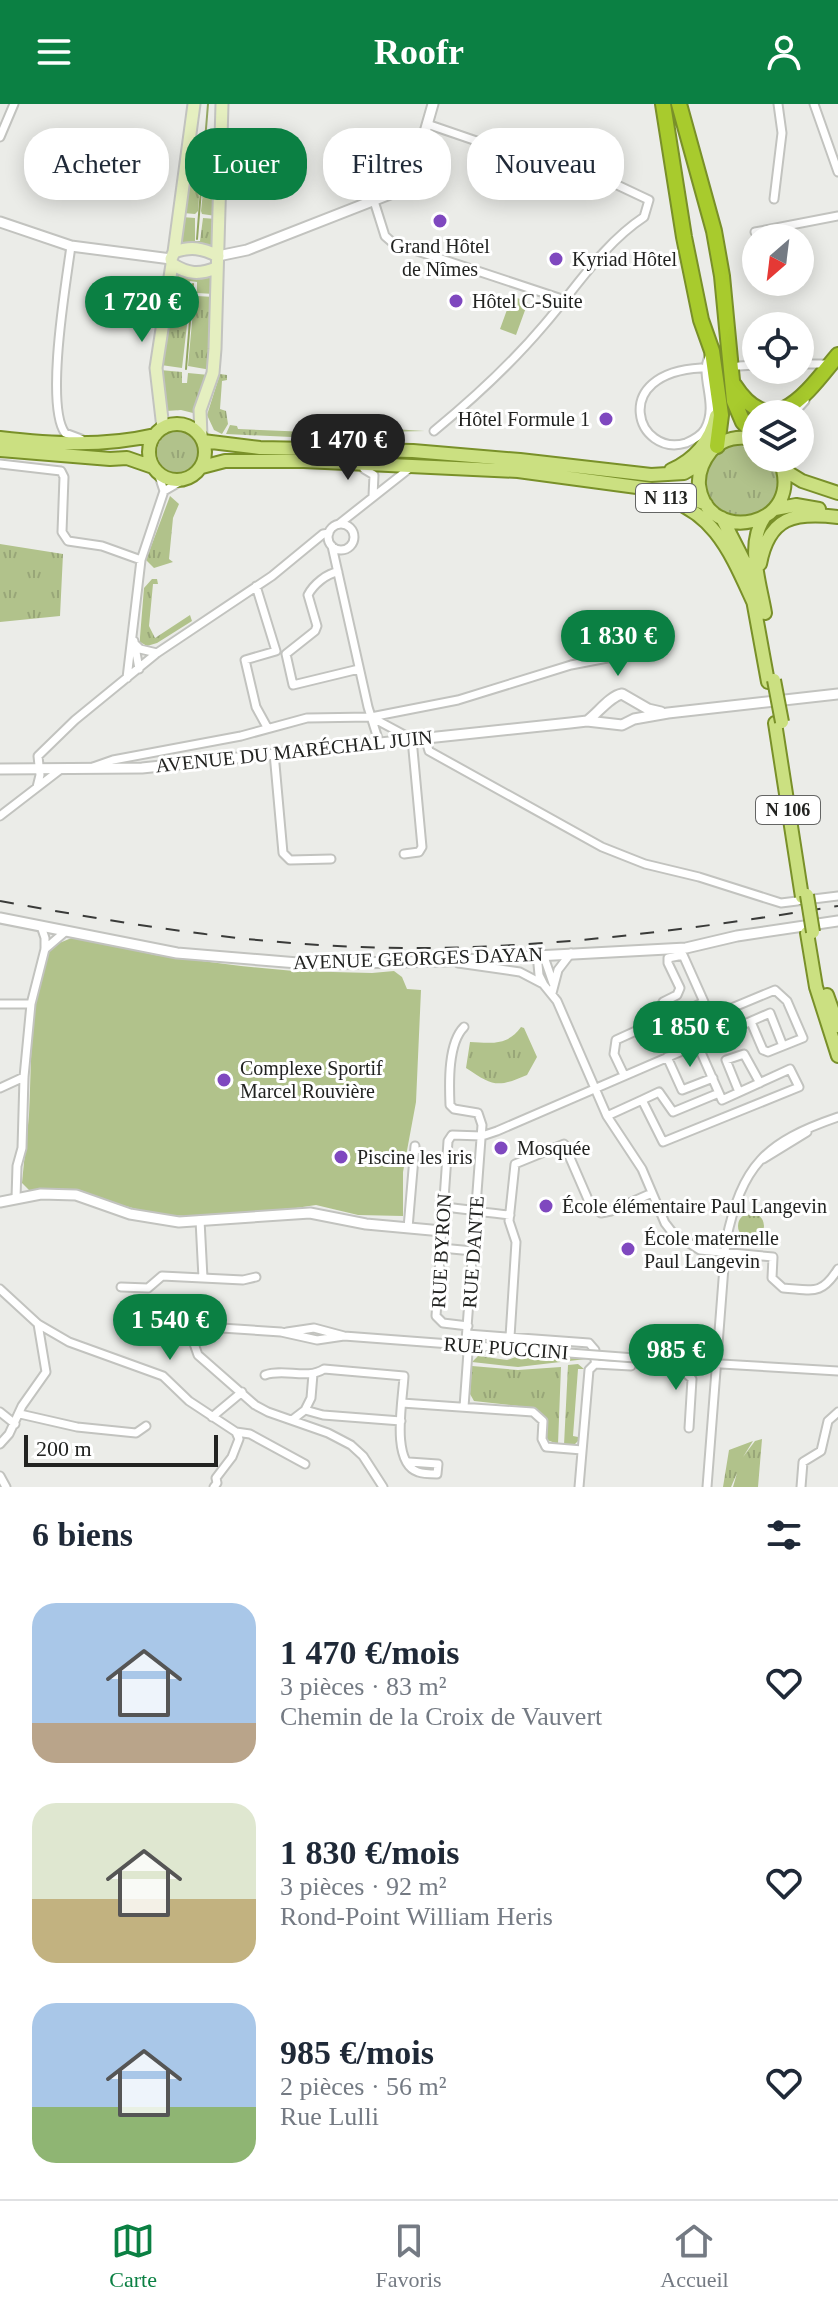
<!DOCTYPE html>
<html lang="fr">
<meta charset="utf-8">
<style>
body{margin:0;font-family:Georgia,serif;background:#f6f6f7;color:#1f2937;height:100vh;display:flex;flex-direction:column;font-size:30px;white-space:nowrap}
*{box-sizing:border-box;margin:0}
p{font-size:26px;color:#747a83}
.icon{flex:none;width:44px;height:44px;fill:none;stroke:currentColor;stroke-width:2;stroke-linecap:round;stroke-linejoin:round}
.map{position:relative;height:1383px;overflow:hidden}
.drawer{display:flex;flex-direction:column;background:#fff;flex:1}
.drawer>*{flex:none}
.guide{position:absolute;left:24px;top:24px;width:790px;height:72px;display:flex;gap:16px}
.needle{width:52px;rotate:208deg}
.controls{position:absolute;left:742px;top:120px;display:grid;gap:16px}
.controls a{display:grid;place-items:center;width:72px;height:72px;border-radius:50%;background:#fff;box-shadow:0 4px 20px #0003;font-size:40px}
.scale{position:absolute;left:24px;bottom:20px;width:194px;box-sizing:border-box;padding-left:8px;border:4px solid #222321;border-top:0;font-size:22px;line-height:28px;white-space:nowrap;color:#222321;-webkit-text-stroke:6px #fff;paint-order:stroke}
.price{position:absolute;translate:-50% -68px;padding:0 18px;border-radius:28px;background:#0b8043;color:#fff;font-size:26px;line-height:52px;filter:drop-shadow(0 2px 4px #0008)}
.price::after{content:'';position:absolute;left:50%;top:48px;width:24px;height:18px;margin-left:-12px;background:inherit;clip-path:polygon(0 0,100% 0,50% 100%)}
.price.current{background:#222;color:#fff}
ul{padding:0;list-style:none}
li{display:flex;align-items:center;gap:24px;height:200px;padding:0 32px}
li span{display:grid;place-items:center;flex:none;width:224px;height:160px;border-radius:24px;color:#555}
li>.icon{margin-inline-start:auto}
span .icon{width:96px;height:96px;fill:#fffc;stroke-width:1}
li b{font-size:34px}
h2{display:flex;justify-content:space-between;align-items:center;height:96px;padding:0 32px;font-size:34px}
.tag{padding:0 28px;border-radius:32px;background:#fff;box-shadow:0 4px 20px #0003;font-size:28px;line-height:72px}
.tag.current{background:#0b8043;color:#fff}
header{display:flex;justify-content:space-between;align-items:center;height:104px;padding:0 32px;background:#0b8043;color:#fff;font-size:36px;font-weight:700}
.menu{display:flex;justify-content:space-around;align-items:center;height:112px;border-top:2px solid #e0e1e3;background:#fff;font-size:22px;color:#747a83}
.menu a{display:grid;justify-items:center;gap:4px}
.menu .current{color:#0b8043}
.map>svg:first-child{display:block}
.grass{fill:url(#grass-tufts)}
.pitch{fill:#b1c28b}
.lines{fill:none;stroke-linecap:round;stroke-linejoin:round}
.stream{stroke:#94a763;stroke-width:2}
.minor-casing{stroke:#c2c3bf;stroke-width:11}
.tertiary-casing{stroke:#c2c3bf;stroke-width:13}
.secondary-casing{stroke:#c2c3bf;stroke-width:15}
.primary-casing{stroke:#799029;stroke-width:16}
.motorway-casing{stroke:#799029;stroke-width:18}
.minor{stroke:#fff;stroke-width:7}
.tertiary{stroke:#fff;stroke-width:9}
.secondary{stroke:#e5efc0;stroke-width:11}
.primary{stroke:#cbe081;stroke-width:12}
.motorway{stroke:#a8cb2d;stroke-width:14}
.rail{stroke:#3a3b39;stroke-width:2;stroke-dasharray:14 14;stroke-linecap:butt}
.minor-bridge-casing{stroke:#c2c3bf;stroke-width:11;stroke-linecap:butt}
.primary-bridge-casing{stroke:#799029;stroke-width:16;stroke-linecap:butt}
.minor-bridge{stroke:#fff;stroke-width:7}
.primary-bridge{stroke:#cbe081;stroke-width:12}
.poi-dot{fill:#7f48bf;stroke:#fff;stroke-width:3}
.labels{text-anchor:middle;stroke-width:6;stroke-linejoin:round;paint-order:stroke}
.shield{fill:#fff;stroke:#646564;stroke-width:2}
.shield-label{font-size:18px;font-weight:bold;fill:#222321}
.poi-label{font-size:20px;fill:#222321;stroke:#fff;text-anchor:start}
.street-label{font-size:20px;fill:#222321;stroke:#fff}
</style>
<header><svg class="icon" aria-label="menu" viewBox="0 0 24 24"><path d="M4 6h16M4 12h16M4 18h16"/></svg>Roofr<svg class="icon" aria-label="person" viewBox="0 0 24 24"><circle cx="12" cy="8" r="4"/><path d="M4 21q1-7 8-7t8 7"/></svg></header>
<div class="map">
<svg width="838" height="1383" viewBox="0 0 838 1383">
<defs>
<pattern id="grass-tufts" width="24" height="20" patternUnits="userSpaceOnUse" patternTransform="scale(2)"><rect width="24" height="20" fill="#b1c28b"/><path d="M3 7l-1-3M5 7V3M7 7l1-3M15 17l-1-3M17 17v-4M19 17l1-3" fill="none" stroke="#98a678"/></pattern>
</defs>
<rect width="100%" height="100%" fill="#ebece8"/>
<!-- grass -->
<path class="grass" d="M 192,48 L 199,49 L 202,53 L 198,107 L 195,110 L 183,109 Z
M 207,50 L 218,51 L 216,112 L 202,110 L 201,107 Z
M 182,113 L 195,114 L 195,137 L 200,137 L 203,114 L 216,115 L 215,144 L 180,142 Z
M 175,168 L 212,170 L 214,190 L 197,189 L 197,178 L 190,177 L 189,188 L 172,186 Z
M 170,190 L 189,192 L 190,195 L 182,264 L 161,261 Z
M 197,192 L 214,193 L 211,266 L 188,262 L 194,196 Z
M 160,266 L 182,268 L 182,279 L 187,279 L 188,269 L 209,271 L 197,310 L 181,306 L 166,307 Z
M 220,270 L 227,271 L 227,276 L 222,277 L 220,305 L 226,307 L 228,320 L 222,330 L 214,326 L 207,311 Z
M 230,321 L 237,322 L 238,325 L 309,328 L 310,323 L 316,324 L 317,327 L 373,329 L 376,324 L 425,327 L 384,328 L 377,337 L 226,330 Z
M157 348a21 21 0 1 1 42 0a21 21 0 1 1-42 0Z
M 735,341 L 756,344 L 756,354 L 770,354 C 812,417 694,438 706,371 C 708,354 720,346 735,341 Z
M 170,392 L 179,400 L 173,414 L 169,455 L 173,458 L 154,464 L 146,456 Z
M 0,440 L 63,450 L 60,512 L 0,518 Z
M 152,475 L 157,475 L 158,480 L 153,480 L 149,522 L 155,534 L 190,511 L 192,517 L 157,539 L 147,542 L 140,538 L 140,533 L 144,484 Z
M 521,923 L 524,924 L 537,953 L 527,971 C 497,984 493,982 466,964 L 470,938 C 492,939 507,942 521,923 Z
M738 1122a13 13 0 1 1 26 0a13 13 0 1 1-26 0Z
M 521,1251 L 586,1255 L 518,1263 L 472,1258 L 478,1252 L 507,1256 Z
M 578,1260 L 584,1265 L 578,1265 L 573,1332 L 578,1333 L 578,1337 L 574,1341 L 564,1341 L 568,1261 Z
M 472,1262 L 518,1266 L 561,1263 L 558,1340 L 547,1336 L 545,1315 L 536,1304 L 474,1297 L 470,1290 Z
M 762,1335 L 758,1383 L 733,1383 L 737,1369 L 731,1383 L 723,1383 L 729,1346 L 753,1337 L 743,1353 L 755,1337 Z"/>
<!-- pitch -->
<path class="pitch" d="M 512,192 L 528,198 L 516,231 L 500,225 Z
M 74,833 L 155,851 L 241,862 L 294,867 L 372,869 L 394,867 L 402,873 L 407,885 L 421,886 L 416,998 L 403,1068 L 403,1112 L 358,1111 L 316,1101 L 296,1104 C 253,1107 205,1116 162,1110 C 116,1104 80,1081 30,1087 L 22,1079 C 24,1056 27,1033 29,1011 C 32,955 29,898 47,844 Z"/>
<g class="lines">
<!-- stream -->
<path class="stream" d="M 197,135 L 208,0
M 186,265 L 193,180"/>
<defs>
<path id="minor" d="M 814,0 L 838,68
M 427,20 L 494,43 L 596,71 L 649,96 L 644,113 C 603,140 576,184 544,221 C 511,260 473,295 434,327
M 0,33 L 14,0
M 774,95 L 782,29 L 778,0
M 374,97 L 385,132 L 393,139 L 565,196
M 755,128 L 838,112
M 71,142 C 66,179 45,301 65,329 L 81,335
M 800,260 L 830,260
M 739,262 L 756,261
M 701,264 C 608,269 637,354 686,339 C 693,336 701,332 705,325 C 719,300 699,273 709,253
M 793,310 L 805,297
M 0,360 L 61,367 L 64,373 L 62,428 L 68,437 L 102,442 L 141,456
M 364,365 L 374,371 L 373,392
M 164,387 L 183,376
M 339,420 L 410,364
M328 433a13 13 0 1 1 26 0a13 13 0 1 1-26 0Z
M 332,442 L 368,603 L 379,638
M 338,468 C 327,469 313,481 308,491 L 317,522 L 315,527 L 286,550 L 293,581 L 359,565
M 256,482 L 276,547 L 245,556 L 256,603 L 267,623
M 134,537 L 139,565
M 136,541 L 140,545 L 157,549
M 127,574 L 141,456 L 164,387 L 158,369
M 371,613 L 412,635 L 422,743 L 419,748 L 404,750
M 425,633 L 429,647 L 602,743 L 645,760 L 699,773 L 781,799 L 838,792
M 274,649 L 283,749 L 290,756 L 331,755
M 93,663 L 113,656 L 241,632 L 307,614 L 371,613 L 458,596 L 571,561 L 644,547
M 37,683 L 40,671 L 38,652 L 75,616 L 157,549 L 272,472 L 323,430 L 329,429
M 0,712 L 61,665
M 45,845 L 66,827
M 537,850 L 539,871 L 544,881 L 557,897 L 607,1012 L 642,1065 L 665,1119 L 672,1128 L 700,1146 L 773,1153 L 772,1174 L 783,1184 C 813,1186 821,1192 838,1165
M 543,850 L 553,879
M 458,859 L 520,868 L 541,879
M 552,889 L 558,866 L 571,849
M 0,900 L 31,900
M 710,913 L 775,886 L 787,897 L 803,934 L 783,942
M 689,921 L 710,913 L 704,898 L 685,907 L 684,910 L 719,989
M 464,923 C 448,939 449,978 450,1001 L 454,1005 L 478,1009 L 482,1021 L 466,1237 L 468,1248 L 464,1303
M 678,948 L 659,906 L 663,898 L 677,891 L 680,884 L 668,859 L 668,854 L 683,851 L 704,898
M 667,953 L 682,986 L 713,974
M 624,971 L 614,950 L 616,936 L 662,915
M 0,984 L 24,973
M 739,988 L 726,956 L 744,950 L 760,979
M 607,1012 L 642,996 L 663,1038 L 799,983 L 790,965 L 722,996 L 719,989 L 673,1008 L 659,988 L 642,996
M 763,1055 L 807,1028
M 16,1094 L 17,1062 L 22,1044 L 24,973 L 31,900 L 45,845 L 45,834 L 41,822
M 444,1103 C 466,1105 487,1109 510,1111
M 200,1116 L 203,1174
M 408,1124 L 415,1042
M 441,1144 L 473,1147
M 121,1183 L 148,1184 L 162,1172 L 243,1176 L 256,1173
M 0,1185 L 38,1220 L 69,1238 L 163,1272 L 189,1297 L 236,1328 L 239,1335 L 232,1353 L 216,1374 L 217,1379 L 214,1383
M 468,1222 L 443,1219 L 436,1212 L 448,1037 L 452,1031 L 482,1032 L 497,1027 L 770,909 L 783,942 L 768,948 L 763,946 L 751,918
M 287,1228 L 314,1224 L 344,1232 L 543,1247
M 467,1230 L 589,1239 L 595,1246 L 595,1256
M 344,1232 L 317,1236 L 281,1228 L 206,1223 L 198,1226 L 192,1234 L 198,1251 L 255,1301 L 268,1308 L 328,1329 L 351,1341 L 363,1352 L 383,1383
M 510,1233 L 516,1138 L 509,1117 L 515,1060 L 564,1040 L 590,1100 L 601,1109 L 611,1107 L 652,1089
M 687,1258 L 838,1267
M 650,1264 L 683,1267 L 692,1275 L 689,1324
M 265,1271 C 284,1264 307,1276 324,1265 L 404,1272 C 403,1295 390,1359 418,1368 C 423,1370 431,1370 437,1370 L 438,1360 L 409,1358
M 402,1299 L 533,1308 L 543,1317 L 542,1335 L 546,1343 L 582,1346
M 305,1306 L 311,1294 L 313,1270
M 0,1308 L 15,1320
M 20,1310 L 77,1323 L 136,1329 L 146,1322
M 212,1313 L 242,1288
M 292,1316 L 305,1306 L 323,1311 L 401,1317
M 236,1328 L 250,1330 L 305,1360
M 0,1340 L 9,1330 L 22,1302 L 46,1268 L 38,1220
M 0,1372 L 6,1383
M 579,1383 L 589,1266 L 595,1260 L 631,1262
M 707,1383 L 726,1137 C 742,1061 765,1038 838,1013
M 801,1383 L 803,1358 L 821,1347 L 828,1317 L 838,1308"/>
<path id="tertiary" d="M 0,118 L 71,142 L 171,155
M 218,152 L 247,146 L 403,85 L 412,73 L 433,0
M 587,617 C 598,609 610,592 622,590 L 648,605 L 661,608
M 0,665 L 142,664 L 570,619 L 587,617 L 622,621 L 634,615 L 668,609 L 838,590
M 0,814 L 177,849 L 310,860 L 444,857 L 686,844 L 737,832 L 838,817
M 0,1098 L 41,1090 L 76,1091 L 130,1110 L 179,1118 L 310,1109 L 366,1120 L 442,1127"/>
<path id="secondary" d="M 194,0 L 174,148 L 171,155 L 172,160 C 188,170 199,171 216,164
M 174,148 C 191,142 202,144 218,152
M 163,324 L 156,264 L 172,160
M 201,332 L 200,306 L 213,269 L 215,245 L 222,0"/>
<path id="primary" d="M149 348a28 28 0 1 1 56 0a28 28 0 1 1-56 0Z
M 0,334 C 52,340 103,343 155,331
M 756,336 C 740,331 723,334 711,347 C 703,357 698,368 699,381 C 706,443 809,424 779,354
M 203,337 L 260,344 L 413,347 L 520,356 L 651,371 L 684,369 L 704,357
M 0,346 L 110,355 L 127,354 L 153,363
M 202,363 L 225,357 L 304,357 L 518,367 L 674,388 L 706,400
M 671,366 C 694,356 711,337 716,312
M 784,366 L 802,377 L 838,389
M 656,392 C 717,405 733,455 757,506
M 775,405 L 796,401 L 819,405
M 722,414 L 747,463 L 768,578
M 764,414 C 746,441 760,479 765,509
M 760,460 C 769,412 795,408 838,413
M 775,619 L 802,793
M 807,829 L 816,883 L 838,952
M 827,891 L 838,922"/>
<path id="motorway" d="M 663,0 L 684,133 L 701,216 L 712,247 L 721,311 L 717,342
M 679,0 L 714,127 L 722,172 L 734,297 L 743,318 L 756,332
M 734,281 C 773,341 808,287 838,251"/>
</defs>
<!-- minor casing -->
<use href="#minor" class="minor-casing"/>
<!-- tertiary casing -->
<use href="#tertiary" class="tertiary-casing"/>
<!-- secondary casing -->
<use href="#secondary" class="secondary-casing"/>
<!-- primary casing -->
<use href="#primary" class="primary-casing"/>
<!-- motorway casing -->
<use href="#motorway" class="motorway-casing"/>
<!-- minor -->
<use href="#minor" class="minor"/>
<!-- tertiary -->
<use href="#tertiary" class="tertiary"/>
<!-- secondary -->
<use href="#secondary" class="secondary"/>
<!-- primary -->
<use href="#primary" class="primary"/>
<!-- motorway -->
<use href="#motorway" class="motorway"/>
<!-- rail -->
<path class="rail" d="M 0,797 C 120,819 239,839 361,843 C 521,849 680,827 838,802"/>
<defs>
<path id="minor-bridge" d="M 543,1247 L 687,1258"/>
<path id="primary-bridge" d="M 774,576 L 782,618
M 807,791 L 813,828"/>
</defs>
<!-- minor-bridge casing -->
<use href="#minor-bridge" class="minor-bridge-casing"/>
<!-- primary-bridge casing -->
<use href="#primary-bridge" class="primary-bridge-casing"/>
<!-- minor-bridge -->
<use href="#minor-bridge" class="minor-bridge"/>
<!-- primary-bridge -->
<use href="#primary-bridge" class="primary-bridge"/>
</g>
<!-- markers -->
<g class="poi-dot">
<circle cx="440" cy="117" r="8"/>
<circle cx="556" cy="155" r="8"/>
<circle cx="456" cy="197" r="8"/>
<circle cx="606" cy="315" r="8"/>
<circle cx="224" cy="976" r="8"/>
<circle cx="501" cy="1044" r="8"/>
<circle cx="341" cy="1053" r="8"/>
<circle cx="546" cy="1102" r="8"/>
<circle cx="628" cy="1145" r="8"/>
</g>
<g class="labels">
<!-- shield labels -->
<g class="shield">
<rect x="636" y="380" width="60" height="28" rx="6"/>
<rect x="756" y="692" width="64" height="28" rx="6"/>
</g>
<g class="shield-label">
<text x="666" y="400">N 113</text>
<text x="788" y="712">N 106</text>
</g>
<!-- poi labels -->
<g class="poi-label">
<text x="440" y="149" text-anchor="middle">Grand Hôtel<tspan x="440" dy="23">de Nîmes</tspan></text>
<text x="572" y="162">Kyriad Hôtel</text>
<text x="472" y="204">Hôtel C-Suite</text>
<text x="590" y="322" text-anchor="end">Hôtel Formule 1</text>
<text x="240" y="971">Complexe Sportif<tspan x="240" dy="23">Marcel Rouvière</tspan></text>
<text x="517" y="1051">Mosquée</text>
<text x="357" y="1060">Piscine les iris</text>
<text x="562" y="1109">École élémentaire Paul Langevin</text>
<text x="644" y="1141">École maternelle<tspan x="644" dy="23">Paul Langevin</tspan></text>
</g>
<!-- street labels -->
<g class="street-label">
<text transform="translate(294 647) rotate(-6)" y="7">AVENUE DU MARÉCHAL JUIN</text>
<text transform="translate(418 854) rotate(-2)" y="7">AVENUE GEORGES DAYAN</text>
<text transform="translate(441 1147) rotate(-87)" y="7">RUE BYRON</text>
<text transform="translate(473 1148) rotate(-86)" y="7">RUE DANTE</text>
<text transform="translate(506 1244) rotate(4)" y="7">RUE PUCCINI</text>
</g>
</g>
</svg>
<div class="controls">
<a><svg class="needle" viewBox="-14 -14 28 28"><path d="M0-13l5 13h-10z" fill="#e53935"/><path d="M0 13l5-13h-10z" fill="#747a83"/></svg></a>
<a><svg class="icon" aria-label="locate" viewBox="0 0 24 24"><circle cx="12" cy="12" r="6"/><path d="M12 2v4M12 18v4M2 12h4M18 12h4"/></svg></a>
<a><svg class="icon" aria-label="layers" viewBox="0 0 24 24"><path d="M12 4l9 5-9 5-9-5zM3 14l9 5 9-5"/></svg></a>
</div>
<div class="scale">200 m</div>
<b class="price" style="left:142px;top:240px">1 720 €</b>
<b class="price current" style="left:348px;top:378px">1 470 €</b>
<b class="price" style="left:618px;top:574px">1 830 €</b>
<b class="price" style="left:690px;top:965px">1 850 €</b>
<b class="price" style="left:170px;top:1258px">1 540 €</b>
<b class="price" style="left:676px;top:1288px">985 €</b>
<div class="guide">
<a class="tag">Acheter</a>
<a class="tag current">Louer</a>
<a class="tag">Filtres</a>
<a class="tag">Nouveau</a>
</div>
</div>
<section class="drawer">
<h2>6 biens<svg class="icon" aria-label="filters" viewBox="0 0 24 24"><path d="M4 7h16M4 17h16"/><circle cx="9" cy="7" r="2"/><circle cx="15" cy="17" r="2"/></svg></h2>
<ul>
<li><span style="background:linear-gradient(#a9c7e8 75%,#b9a48a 0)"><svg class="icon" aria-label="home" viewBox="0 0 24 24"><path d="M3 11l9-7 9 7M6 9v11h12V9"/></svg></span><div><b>1 470 €/mois</b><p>3 pièces · 83 m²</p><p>Chemin de la Croix de Vauvert</p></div><svg class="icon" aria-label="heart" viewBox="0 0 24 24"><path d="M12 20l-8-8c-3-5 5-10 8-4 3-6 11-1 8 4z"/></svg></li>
<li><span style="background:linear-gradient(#dfe7d0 60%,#c2b280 0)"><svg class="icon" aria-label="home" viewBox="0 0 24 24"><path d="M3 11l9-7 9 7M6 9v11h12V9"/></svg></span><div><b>1 830 €/mois</b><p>3 pièces · 92 m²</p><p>Rond-Point William Heris</p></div><svg class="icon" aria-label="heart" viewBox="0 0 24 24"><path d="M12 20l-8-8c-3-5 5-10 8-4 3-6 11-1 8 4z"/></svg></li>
<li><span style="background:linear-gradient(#a9c7e8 65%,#8fb573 0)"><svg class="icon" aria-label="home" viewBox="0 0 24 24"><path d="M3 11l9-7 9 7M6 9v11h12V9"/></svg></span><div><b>985 €/mois</b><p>2 pièces · 56 m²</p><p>Rue Lulli</p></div><svg class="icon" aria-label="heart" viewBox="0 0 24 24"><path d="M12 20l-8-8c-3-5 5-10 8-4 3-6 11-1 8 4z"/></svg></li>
</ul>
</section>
<nav class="menu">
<a class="current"><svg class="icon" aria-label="map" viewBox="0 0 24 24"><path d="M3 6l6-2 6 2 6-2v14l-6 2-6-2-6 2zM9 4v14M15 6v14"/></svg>Carte</a>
<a><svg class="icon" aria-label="saved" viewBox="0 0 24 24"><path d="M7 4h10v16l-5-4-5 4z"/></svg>Favoris</a>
<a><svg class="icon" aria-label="home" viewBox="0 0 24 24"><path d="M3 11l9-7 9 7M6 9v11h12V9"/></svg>Accueil</a>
</nav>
